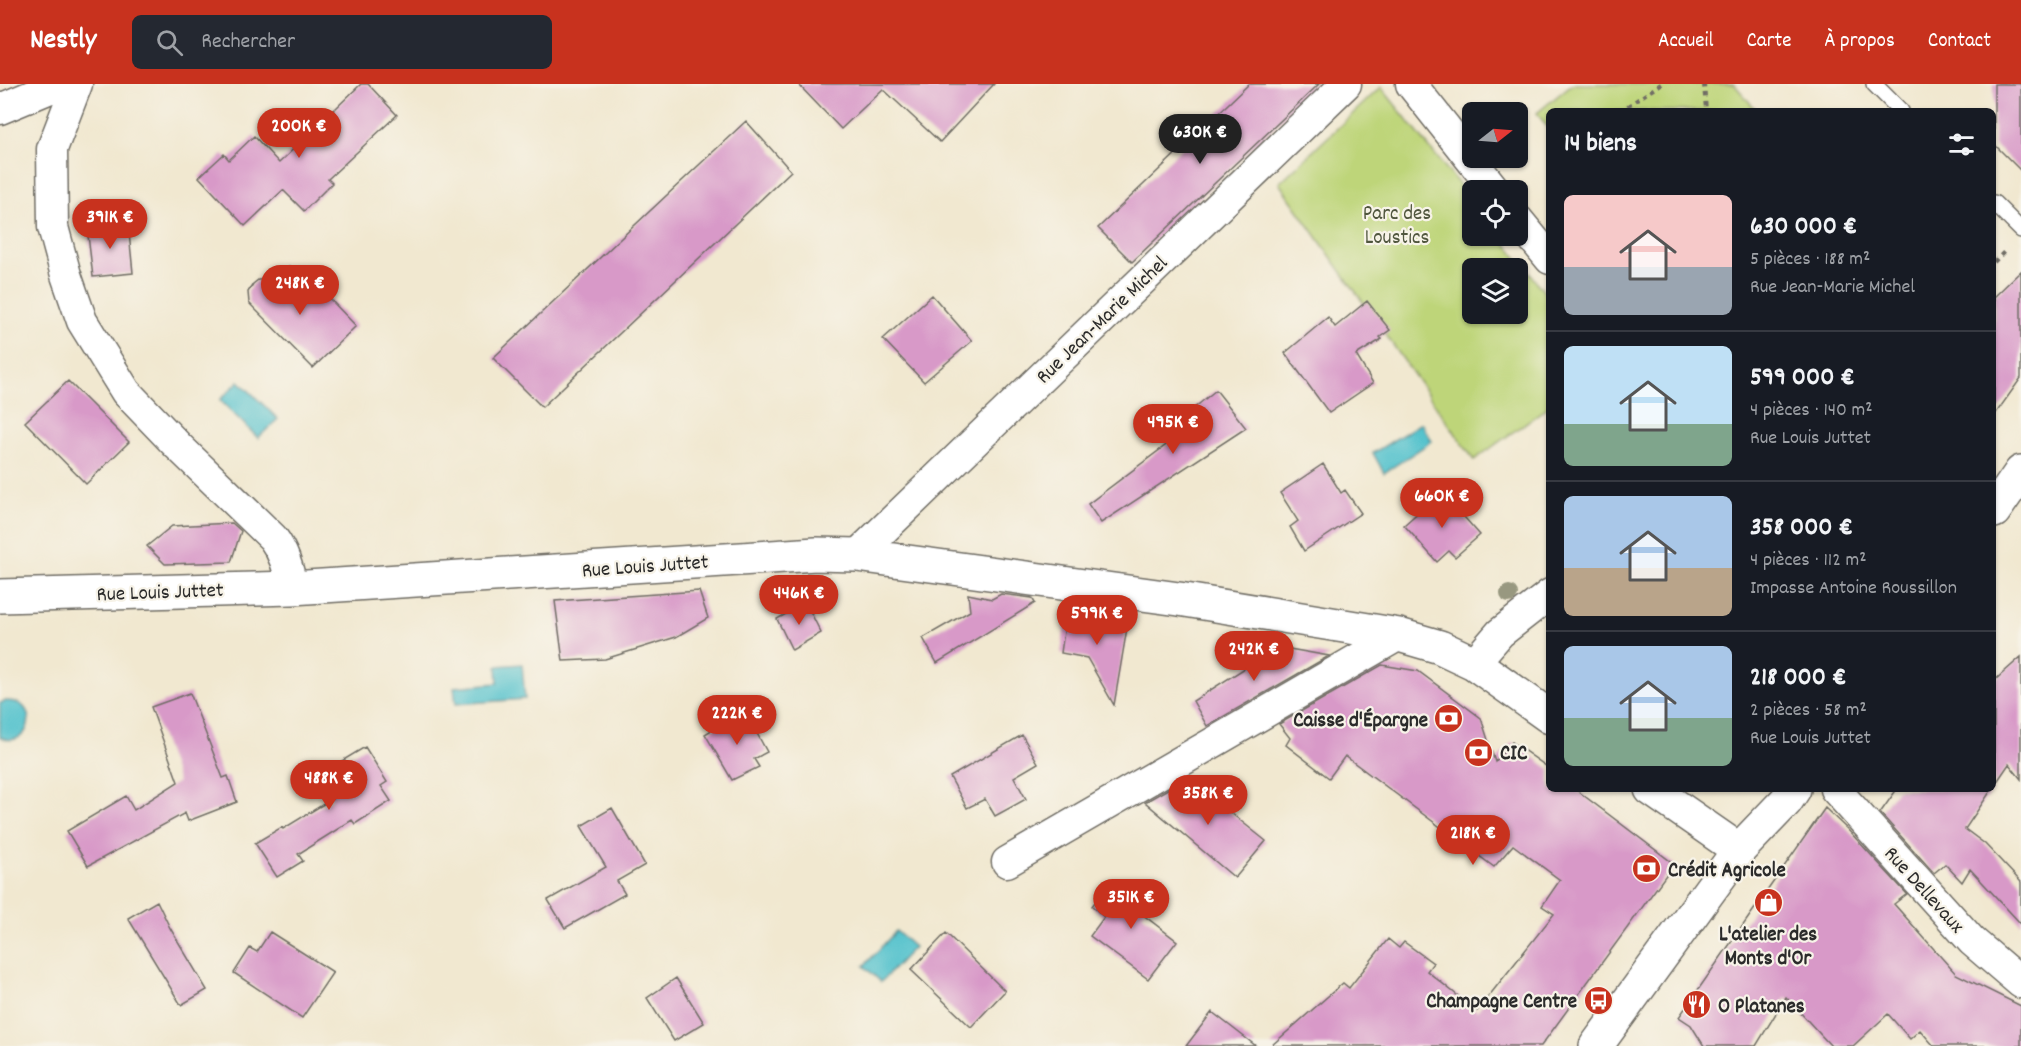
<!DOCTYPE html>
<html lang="fr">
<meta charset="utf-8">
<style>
body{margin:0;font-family:Dekko,sans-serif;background:#242831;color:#f1f3f6;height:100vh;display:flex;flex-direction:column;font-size:22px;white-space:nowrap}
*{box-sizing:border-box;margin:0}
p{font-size:20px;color:#9ea1a6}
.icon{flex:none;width:33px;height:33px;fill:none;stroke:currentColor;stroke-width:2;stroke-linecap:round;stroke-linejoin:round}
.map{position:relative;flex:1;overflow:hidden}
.panel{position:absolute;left:1546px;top:24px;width:450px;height:684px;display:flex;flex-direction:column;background:#171b24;border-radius:9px;box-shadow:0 2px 4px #0004}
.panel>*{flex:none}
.needle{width:39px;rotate:73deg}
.fabs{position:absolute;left:1462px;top:18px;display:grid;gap:12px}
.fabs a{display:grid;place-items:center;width:66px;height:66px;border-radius:9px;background:#171b24;box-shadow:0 2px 4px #0004;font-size:30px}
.price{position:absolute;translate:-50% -51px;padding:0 14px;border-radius:21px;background:#c8321e;color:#fff;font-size:20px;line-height:39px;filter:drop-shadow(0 2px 3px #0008)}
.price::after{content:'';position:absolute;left:50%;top:36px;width:18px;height:14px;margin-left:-9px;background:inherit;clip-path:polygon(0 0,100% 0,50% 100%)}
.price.current{background:#222;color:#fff}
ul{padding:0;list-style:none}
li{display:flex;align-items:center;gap:18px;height:150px;padding:0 18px}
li+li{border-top:2px solid #363941}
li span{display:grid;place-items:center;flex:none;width:168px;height:120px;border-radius:9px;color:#555}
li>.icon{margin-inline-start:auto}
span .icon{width:72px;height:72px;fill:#fffc;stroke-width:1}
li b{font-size:26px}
h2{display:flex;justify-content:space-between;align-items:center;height:72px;padding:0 18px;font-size:26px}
header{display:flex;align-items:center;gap:36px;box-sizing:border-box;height:84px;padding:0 30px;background:#c8321e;color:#fff}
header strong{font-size:28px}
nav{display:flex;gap:33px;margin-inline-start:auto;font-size:21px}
.search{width:420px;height:54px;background:#242831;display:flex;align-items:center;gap:15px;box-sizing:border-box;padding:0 21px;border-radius:9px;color:#9ea1a6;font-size:22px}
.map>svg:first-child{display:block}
.green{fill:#bed579;stroke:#748052;stroke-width:1.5;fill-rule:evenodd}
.water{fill:#56c3cd;stroke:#40777c;stroke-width:1.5}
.building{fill:#d899c8}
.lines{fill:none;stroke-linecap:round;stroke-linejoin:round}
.lane-casing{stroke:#706d65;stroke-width:18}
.street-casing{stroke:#706d65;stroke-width:33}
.primary-casing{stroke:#706d65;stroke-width:36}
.path{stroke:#706d65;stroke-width:4;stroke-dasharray:4.5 4.5;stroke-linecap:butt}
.lane{stroke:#fff;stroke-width:15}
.street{stroke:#fff;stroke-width:30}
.primary{stroke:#fff;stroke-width:33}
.tree{fill:#989880}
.labels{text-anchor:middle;stroke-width:4.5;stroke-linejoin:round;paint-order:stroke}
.park-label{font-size:21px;fill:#50563e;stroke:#f7f3e8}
.street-label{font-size:21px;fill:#2b2b2b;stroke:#f7f3e8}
.poi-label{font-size:21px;font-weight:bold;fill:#2b2b2b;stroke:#f7f3e8;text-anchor:start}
</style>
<header>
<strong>Nestly</strong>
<div class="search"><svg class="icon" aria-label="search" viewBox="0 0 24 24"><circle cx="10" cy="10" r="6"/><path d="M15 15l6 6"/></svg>Rechercher</div>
<nav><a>Accueil</a><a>Carte</a><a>À propos</a><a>Contact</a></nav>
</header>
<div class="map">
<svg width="2021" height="962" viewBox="0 0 2021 962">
<rect width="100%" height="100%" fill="#f7f3e8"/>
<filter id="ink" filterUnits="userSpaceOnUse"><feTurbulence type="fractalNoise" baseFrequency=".0167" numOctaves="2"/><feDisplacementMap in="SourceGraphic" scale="12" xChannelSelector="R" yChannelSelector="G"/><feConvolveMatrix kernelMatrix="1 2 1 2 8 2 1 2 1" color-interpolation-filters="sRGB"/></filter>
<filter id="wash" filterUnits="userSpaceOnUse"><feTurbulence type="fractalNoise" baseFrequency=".008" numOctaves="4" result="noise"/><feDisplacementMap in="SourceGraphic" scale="24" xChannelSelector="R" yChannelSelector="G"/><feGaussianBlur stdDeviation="1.35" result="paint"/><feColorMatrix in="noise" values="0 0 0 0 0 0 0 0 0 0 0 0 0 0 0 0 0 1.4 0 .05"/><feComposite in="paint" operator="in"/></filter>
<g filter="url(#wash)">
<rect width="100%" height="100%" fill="#f1e8d0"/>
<!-- green -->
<path class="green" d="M 1572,0 L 1734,0 L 1757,27 L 1550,27 L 1549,46 L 1537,29 Z
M 1381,3 L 1473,118 L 1473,152 L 1500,152 L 1549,214 L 1549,322 L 1474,376 L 1279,99 ZM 1473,184 L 1518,184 L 1518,230 L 1473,230 Z"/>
<!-- water -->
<path class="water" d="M 239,297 L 278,335 L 258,354 L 220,316 Z
M 1421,339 L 1432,357 L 1384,389 L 1373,369 Z
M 522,580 L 525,615 L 456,620 L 454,603 L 498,599 L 497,582 Z
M 6,617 C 43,616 30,668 0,653 L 0,619 Z
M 896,847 L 914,863 L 881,898 L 864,882 Z"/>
<g id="blocks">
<!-- building -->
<path class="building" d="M 361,0 L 368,0 L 397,31 L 328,95 L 332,99 L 304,127 L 283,106 L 245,142 L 199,93 L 224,70 L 229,76 L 254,52 L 279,79 Z
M 798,0 L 994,0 L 940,58 L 883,5 L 841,45 Z
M 1249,0 L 1319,0 L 1132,178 L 1098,144 Z
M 1994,0 L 2021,0 L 2021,87 L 1994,60 Z
M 746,37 L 791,87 L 542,323 L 493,274 Z
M 128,139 L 133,189 L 93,193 L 87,143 Z
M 289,183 L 324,217 L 329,214 L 356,242 L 313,284 L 249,219 L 248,208 L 253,200 L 258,196 L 278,195 Z
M 2021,187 L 2021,294 L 1994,332 L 1994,213 Z
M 932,211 L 972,257 L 924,298 L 883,255 Z
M 1367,217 L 1390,246 L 1380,253 L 1382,255 L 1356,271 L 1373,299 L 1329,329 L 1285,269 L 1328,233 L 1335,243 Z
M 68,297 L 129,358 L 86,400 L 25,338 Z
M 1216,306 L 1246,344 L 1101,439 L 1088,420 L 1178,352 L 1171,343 Z
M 1323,380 L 1341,409 L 1345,406 L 1361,429 L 1304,467 L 1290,443 L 1298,437 L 1280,409 Z
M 1439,410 L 1447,418 L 1449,416 L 1480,451 L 1455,473 L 1449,467 L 1437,478 L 1404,441 Z
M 232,439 L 241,447 L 231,478 L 165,480 L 147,462 L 172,442 Z
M 699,507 L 708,534 L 676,553 L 605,575 L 563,577 L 555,517 Z
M 968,510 L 992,515 L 1001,510 L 1032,514 L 1035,519 L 937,579 L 923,554 L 970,527 Z
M 806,519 L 821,549 L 792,566 L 777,535 Z
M 1067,527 L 1128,538 L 1114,621 L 1087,574 L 1061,569 Z
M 1278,563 L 1329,572 L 1207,642 L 1193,617 Z
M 2021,573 L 2021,695 L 2009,680 L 1994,702 L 1994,597 Z
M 1382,581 L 1418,587 L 1481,634 L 1495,678 L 1512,658 L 1550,685 L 1550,705 L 1575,705 L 1674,780 L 1541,962 L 1271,962 L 1343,899 L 1349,904 L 1388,855 L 1399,864 L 1404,858 L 1433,879 L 1427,887 L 1477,927 L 1554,830 L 1542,822 L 1560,796 L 1513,761 L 1494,783 L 1345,672 L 1329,694 L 1286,661 L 1290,654 L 1279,640 Z
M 190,609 L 223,694 L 228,692 L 237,718 L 188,737 L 185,729 L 88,782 L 67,747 L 126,712 L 134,726 L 178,698 L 151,623 Z
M 747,631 L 767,668 L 754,675 L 759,683 L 732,696 L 705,650 L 731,634 L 733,639 Z
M 1022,651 L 1038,679 L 1014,693 L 1026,715 L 995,732 L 985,715 L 967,724 L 950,693 Z
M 365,663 L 387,698 L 381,702 L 391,717 L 355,740 L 352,736 L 298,770 L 303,777 L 277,793 L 255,759 L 282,743 L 283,745 L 332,715 L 317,692 Z
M 1187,694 L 1266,757 L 1235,794 L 1145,718 Z
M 1897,705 L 1992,705 L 1965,745 L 1985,760 L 2021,798 L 2021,840 L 1970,785 L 1962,798 L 1945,780 L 1934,789 L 1880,729 Z
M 612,724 L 645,781 L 617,797 L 625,810 L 565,844 L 548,816 L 606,783 L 581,742 Z
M 1825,724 L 1848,746 L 1907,810 L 1894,820 L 1956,890 L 2021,922 L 2021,962 L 1934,962 L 1920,946 L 1910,955 L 1888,930 L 1853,962 L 1831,962 L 1786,913 L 1756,962 L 1704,962 L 1691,941 L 1679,933 Z
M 1129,800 L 1151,817 L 1142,830 L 1177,857 L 1148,895 L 1090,852 L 1104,833 L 1092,822 L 1106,804 Z
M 157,817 L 170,844 L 207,906 L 181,921 L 128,834 Z
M 270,848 L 333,888 L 302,934 L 234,889 L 250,864 L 257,868 Z
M 946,849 L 1005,907 L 971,943 L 911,886 Z
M 676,894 L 704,939 L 674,957 L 647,914 Z
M 1212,928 L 1256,962 L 1186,962 Z"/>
</g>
</g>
<g filter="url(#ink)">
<use href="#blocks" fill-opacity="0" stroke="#706d65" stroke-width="1.5"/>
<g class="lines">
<defs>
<path id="lane" d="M 1874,0 L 1901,27
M 1994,119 L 2021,146"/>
<path id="street" d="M 77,0 L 52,65 L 53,143 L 66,191 L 82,237 L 126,308 L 178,362 L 273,454 C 284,469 289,485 292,504
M 1411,0 L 1495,106
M 0,25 L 60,0
M 1518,136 L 1550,175
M 857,471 L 1346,0
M 1474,579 L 1500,549 L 1550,510
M 1835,705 L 1972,857 L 2021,899
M 1007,778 L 1399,551"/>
<path id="primary" d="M 1994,427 L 2021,388
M 0,512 L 292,504 L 816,470 L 857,471 L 1179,515 L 1399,551 L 1440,563 L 1474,579 L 1550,633
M 1651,705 L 1739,766
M 1596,962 L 1739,766 L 1786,717 L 1794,705"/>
</defs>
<!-- lane casing -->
<use href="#lane" class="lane-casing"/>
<!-- street casing -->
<use href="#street" class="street-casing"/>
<!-- primary casing -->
<use href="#primary" class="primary-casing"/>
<!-- path -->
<path class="path" d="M 1704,0 L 1706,27
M 1620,27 L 1661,0
M 1994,178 L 2005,167"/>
<!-- lane -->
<use href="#lane" class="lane"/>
<!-- street -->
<use href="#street" class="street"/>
<!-- primary -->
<use href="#primary" class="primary"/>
</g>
<!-- trees -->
<circle class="tree" cx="1509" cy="510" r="9"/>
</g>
<!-- icons -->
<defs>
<symbol id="bank-disc" viewBox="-11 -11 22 22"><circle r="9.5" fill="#c8321e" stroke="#f7f3e8"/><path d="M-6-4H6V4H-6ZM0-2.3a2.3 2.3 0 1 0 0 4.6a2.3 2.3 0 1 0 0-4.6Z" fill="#fff"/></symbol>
<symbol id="shop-disc" viewBox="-11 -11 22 22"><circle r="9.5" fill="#c8321e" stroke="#f7f3e8"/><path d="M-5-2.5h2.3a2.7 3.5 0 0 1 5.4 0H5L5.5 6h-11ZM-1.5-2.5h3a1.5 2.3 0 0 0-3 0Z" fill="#fff"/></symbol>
<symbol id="bus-disc" viewBox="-11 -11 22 22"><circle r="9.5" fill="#c8321e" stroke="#f7f3e8"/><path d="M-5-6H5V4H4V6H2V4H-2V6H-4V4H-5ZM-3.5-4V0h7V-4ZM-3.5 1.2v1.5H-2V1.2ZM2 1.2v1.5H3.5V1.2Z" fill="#fff"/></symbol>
<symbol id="restaurant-disc" viewBox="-11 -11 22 22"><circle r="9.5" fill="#c8321e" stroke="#f7f3e8"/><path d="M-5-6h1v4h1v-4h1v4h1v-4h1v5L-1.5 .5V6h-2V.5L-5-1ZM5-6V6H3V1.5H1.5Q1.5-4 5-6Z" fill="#fff"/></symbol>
</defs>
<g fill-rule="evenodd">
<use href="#bank-disc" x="1432" y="618" width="33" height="33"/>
<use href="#bank-disc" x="1462" y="652" width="33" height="33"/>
<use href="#bank-disc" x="1630" y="768" width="33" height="33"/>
<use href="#shop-disc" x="1752" y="802" width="33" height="33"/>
<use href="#bus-disc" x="1582" y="900" width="33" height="33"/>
<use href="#restaurant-disc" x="1680" y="904" width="33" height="33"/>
</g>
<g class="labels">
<!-- park labels -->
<g class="park-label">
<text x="1397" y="135">Parc des<tspan x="1397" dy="24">Loustics</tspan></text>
</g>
<!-- street labels -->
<g class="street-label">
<text transform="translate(1101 235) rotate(-44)" y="7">Rue Jean-Marie Michel</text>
<text transform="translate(645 481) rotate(-4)" y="7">Rue Louis Juttet</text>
<text transform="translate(160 507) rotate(-2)" y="7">Rue Louis Juttet</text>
<text transform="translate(1925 805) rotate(48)" y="7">Rue Dellevaux</text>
</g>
<!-- poi labels -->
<g class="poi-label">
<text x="1428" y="642" text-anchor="end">Caisse d'Épargne</text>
<text x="1500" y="675">CIC</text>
<text x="1668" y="792">Crédit Agricole</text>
<text x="1768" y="856" text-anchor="middle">L'atelier des<tspan x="1768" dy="24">Monts d'Or</tspan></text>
<text x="1577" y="923" text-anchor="end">Champagne Centre</text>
<text x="1718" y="928">O Platanes</text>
</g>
</g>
</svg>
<div class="fabs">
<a><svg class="needle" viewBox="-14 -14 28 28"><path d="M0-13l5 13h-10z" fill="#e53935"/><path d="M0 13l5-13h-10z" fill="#9ea1a6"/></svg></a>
<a><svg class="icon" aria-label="locate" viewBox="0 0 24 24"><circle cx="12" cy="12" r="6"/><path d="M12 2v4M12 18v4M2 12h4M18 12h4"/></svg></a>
<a><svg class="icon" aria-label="layers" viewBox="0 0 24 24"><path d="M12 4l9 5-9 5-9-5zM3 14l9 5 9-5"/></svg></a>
</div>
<b class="price" style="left:299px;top:75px">200K €</b>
<b class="price current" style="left:1200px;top:81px">630K €</b>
<b class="price" style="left:110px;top:166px">391K €</b>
<b class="price" style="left:300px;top:232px">248K €</b>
<b class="price" style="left:1173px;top:371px">495K €</b>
<b class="price" style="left:1442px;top:445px">660K €</b>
<b class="price" style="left:799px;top:542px">446K €</b>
<b class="price" style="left:1097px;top:562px">599K €</b>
<b class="price" style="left:1254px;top:598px">242K €</b>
<b class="price" style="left:737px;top:662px">222K €</b>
<b class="price" style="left:329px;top:727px">488K €</b>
<b class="price" style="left:1208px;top:742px">358K €</b>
<b class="price" style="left:1473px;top:782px">218K €</b>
<b class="price" style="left:1131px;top:846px">351K €</b>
<section class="panel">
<h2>14 biens<svg class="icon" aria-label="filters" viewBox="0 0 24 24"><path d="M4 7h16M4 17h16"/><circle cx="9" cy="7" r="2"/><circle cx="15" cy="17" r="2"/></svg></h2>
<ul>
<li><span style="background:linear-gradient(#f6c9c9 60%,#9aa5b1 0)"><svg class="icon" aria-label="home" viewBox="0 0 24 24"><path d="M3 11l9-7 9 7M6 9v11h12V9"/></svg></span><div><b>630 000 €</b><p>5 pièces · 188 m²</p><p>Rue Jean-Marie Michel</p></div></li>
<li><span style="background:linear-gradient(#bfe0f5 65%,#7fa58c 0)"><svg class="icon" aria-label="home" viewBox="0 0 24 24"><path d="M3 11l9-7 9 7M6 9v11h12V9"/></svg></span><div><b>599 000 €</b><p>4 pièces · 140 m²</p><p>Rue Louis Juttet</p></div></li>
<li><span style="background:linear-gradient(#a9c7e8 60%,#b9a48a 0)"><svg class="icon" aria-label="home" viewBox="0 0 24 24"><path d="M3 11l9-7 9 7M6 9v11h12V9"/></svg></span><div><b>358 000 €</b><p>4 pièces · 112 m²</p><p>Impasse Antoine Roussillon</p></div></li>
<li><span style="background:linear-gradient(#a9c7e8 60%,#7fa58c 0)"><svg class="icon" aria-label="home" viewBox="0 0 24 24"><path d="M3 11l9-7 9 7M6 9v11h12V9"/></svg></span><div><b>218 000 €</b><p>2 pièces · 58 m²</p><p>Rue Louis Juttet</p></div></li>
</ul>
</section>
</div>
